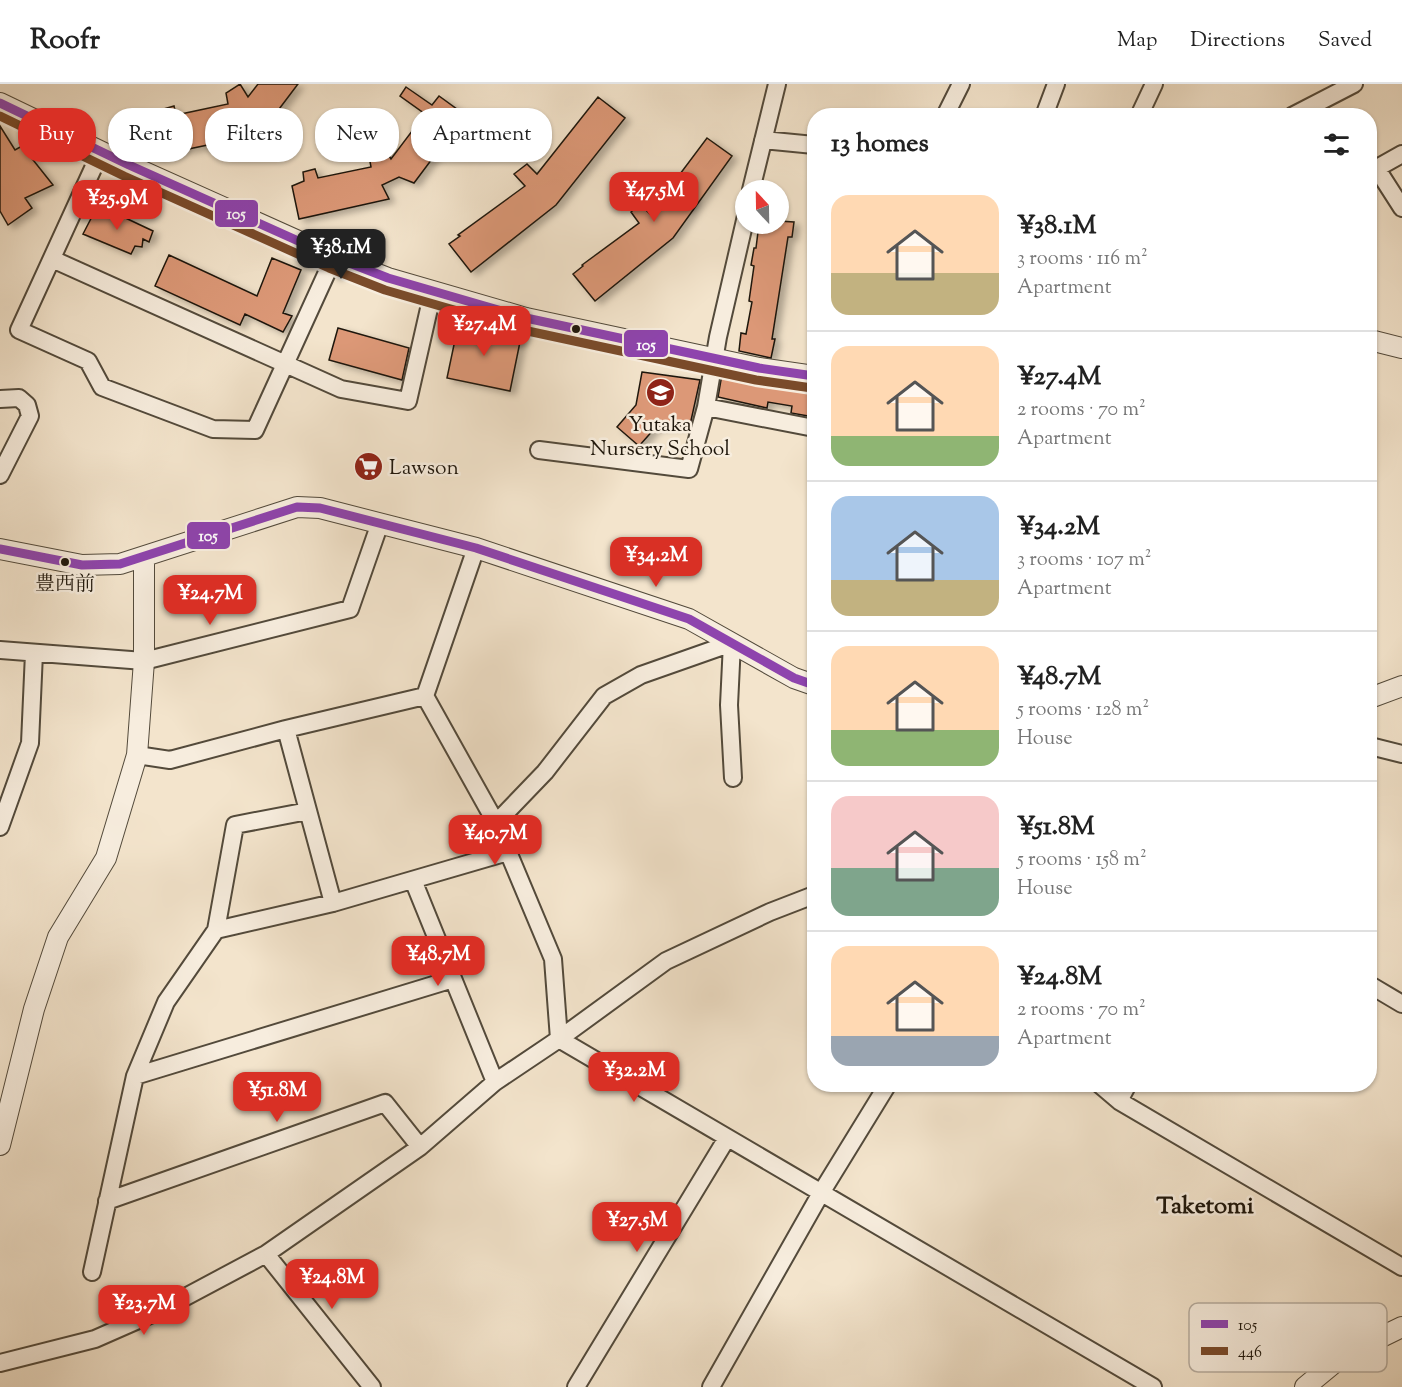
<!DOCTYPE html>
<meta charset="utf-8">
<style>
body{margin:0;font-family:"Sorts Mill Goudy","Noto Serif JP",serif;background:#f2f2f2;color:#222;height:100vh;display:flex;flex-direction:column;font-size:22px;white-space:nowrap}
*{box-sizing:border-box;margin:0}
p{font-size:20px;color:#767676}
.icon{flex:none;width:33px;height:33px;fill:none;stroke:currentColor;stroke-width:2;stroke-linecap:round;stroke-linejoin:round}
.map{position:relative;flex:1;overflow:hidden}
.side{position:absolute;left:807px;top:24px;width:570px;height:984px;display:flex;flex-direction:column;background:#fff;border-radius:24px;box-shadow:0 2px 4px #0004}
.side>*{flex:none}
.top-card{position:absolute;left:18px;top:24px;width:570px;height:54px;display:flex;gap:12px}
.needle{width:39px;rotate:338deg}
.fabs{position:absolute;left:735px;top:96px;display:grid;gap:12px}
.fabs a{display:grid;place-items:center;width:54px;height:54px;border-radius:50%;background:#fff;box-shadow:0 2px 4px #0004;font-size:30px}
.price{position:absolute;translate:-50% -51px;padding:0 14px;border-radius:12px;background:#d93025;color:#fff;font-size:20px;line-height:39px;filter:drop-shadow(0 2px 3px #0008)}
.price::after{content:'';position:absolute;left:50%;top:36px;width:18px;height:14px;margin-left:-9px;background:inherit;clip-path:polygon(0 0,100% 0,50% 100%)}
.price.current{background:#222;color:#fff}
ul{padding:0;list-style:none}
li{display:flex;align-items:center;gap:18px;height:150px;padding:0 24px}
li+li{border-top:2px solid #e0e0e0}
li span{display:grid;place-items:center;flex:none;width:168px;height:120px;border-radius:18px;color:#555}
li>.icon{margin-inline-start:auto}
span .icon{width:72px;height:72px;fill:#fffc;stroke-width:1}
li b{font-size:26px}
h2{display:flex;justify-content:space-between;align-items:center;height:72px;padding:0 24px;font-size:26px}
.chip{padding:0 21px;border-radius:24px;background:#fff;box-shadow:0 2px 4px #0004;font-size:21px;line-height:54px}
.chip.current{background:#d93025;color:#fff}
header{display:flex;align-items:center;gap:36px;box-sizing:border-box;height:84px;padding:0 30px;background:#fff;border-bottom:2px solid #e0e0e0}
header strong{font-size:28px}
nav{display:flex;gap:33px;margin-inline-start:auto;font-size:21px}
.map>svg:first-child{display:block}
.building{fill:#dc9877;stroke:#1e160b;stroke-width:1.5;filter:url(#shadow)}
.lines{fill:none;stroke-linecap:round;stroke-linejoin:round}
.minor-casing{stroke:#534a3b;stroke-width:20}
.tertiary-casing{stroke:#534a3b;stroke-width:22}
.minor{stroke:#f7edde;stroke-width:16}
.tertiary{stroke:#f7edde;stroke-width:20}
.bus-1-casing{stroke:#f7edde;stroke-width:14}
.bus-2-casing{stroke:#f7edde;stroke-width:14}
.bus-1{stroke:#8e44ad;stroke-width:9}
.bus-2{stroke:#7a4b2a;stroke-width:9}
.bus-dot{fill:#1e160b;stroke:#f7edde;stroke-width:2}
.labels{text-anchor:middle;stroke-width:5;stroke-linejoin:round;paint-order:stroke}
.bus-label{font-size:20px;fill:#1e160b;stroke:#f7edde}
.poi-label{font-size:21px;fill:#1e160b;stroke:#f7edde}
.quarter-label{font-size:24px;font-weight:bold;fill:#1e160b;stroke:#f7edde}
.key{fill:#f7edde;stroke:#b6ac9f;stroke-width:1.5}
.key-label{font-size:16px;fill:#1e160b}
.line-badge{stroke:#f7edde;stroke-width:2}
.badge-label{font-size:16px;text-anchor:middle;font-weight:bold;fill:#fff}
</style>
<header>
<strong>Roofr</strong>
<nav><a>Map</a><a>Directions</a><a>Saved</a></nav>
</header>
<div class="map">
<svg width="1402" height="1303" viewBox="0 0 1402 1303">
<defs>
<filter id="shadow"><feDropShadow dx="5.5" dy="3.5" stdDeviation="3" flood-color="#0004"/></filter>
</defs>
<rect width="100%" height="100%" fill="#f3e4cc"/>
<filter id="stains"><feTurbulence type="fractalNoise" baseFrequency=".00333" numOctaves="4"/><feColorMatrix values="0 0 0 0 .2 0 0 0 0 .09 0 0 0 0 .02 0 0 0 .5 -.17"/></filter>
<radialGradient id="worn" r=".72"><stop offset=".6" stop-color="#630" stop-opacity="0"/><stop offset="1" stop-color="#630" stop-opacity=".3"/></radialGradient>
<!-- building -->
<path class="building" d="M 240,0 L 248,13 L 258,0 L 298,0 L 270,37 L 253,31 L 239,38 L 246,53 L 155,72 L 149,39 L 161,35 L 160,26 L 174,22 L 176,31 L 228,20 L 226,9 Z
M 406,3 L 432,21 L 439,12 L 465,31 L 414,99 L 399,93 L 382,101 L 389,115 L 299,135 L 292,102 L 304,97 L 303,88 L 315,85 L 318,94 L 371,83 L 369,72 L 383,63 L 391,75 L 425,30 L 400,12 Z
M 598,13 L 625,34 L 556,121 L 471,188 L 449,160 L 460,152 L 458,151 L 525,102 L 514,90 L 527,80 L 537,90 Z
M 0,42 L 15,66 L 22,62 L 53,101 L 25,114 L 32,124 L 8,141 L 0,127 Z
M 707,54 L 732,72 L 673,154 L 595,217 L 573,190 L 583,182 L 582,181 L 639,139 L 631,128 L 640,120 L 650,130 Z
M 98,121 L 153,147 L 149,158 L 143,155 L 142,163 L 135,162 L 131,170 L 83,150 Z
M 778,137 L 794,138 L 792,153 L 788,153 L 772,255 L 775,255 L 771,274 L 739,267 L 741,249 L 746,250 L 752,218 L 749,217 L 754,182 L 751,181 L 754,164 L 756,164 L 759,140 L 778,140 Z
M 169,171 L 257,212 L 272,174 L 301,186 L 283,229 L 292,232 L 283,248 L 245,230 L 240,241 L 155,202 Z
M 459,237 L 488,243 L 487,246 L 521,253 L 510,307 L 447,294 Z
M 338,244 L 409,264 L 402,296 L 329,276 Z
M 642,288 L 700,296 L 690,341 L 656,343 L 639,362 L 617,343 L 636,321 Z
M 722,290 L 814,304 L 814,333 L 791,329 L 792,322 L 768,318 L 767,324 L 718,313 Z"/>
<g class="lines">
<defs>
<path id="minor" d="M 945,32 L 961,0
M 1044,32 L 1056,0
M 1139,32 L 1154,0
M 1292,32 L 1354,0
M 763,56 L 814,61
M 101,67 L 19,246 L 88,277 L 102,303 L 213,345 L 255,346 L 334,173
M 1377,85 L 1402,124
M 1370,88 L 1402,70
M 751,106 L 777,0
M 52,175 L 341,305 L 408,317 L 433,207
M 0,315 L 19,314 L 27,321 L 30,332 L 0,391
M 706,323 L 814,344
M 539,366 L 689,385 L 706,323 L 718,253 L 746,132
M 476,464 L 425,612 L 496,739 L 553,875 L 559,955
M 0,566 L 144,577 L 350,525 L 380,439
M 286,645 L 333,819
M 1370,662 L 1402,670
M 137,671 L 170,676 L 286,645 L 425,612
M 496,739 L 545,688 L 604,612 L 641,591 L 732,559 L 729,621 L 733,694
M 0,743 L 30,659 L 34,569
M 413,796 L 495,998
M 216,846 L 333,819 L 508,768
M 1370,901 L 1402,920
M 559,955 L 1153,1303
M 135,992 L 453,895
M 1099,1000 L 1119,1017 L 1402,1183
M 1119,1017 L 1128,1000
M 107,1117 L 385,1019 L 420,1063
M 266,1170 L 372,1303
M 92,1188 L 135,992 L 166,918 L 216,846 L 235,741 L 308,727
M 0,1279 L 95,1255 L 161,1226 L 266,1170 L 420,1063 L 495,998 L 559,955 L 666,877 L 770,828 L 814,811
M 576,1303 L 727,1054
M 711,1303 L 821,1109 L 888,1000"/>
<path id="tertiary" d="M 0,19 L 129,81 L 334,173 L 388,194 L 526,234 L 759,284 L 814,292
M 1370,256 L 1402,264
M 0,465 L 82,481 L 120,480 L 297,423 L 320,424 L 476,464 L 689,535 L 794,594 L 814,601
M 1370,614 L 1402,602
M 0,1061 L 34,925 L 58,853 L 106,774 L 137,671 L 144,577 L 144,473
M 1305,1303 L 1334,1279 L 1367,1260 L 1402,1243"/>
</defs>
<!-- minor casing -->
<use href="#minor" class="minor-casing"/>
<!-- tertiary casing -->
<use href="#tertiary" class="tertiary-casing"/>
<!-- minor -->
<use href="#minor" class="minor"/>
<!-- tertiary -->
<use href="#tertiary" class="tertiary"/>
<defs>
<path id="bus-1" d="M 0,19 L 129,81 L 334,173 L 388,194 L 526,234 L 759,284 L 814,292
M 0,465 L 82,481 L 120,480 L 297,423 L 320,424 L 476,464 L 689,535 L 794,594 L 814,601"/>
<path id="bus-2" d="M 0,32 L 124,92 L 329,184 L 385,206 L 523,246 L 756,296 L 812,304"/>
</defs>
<!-- bus-1 casing -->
<use href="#bus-1" class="bus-1-casing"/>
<!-- bus-2 casing -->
<use href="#bus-2" class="bus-2-casing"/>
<!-- bus-1 -->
<use href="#bus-1" class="bus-1"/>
<!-- bus-2 -->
<use href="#bus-2" class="bus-2"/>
</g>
<!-- icons -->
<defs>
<symbol id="school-disc" viewBox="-11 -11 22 22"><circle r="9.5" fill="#8f2418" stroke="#f7edde"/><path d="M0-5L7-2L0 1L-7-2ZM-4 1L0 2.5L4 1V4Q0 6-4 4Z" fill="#fff"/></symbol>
<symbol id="supermarket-disc" viewBox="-11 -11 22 22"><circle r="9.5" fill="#8f2418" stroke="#f7edde"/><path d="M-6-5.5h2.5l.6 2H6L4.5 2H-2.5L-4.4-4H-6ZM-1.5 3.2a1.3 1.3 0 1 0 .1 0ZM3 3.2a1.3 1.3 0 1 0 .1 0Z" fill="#fff"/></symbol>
</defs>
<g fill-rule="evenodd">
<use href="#school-disc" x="644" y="292" width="33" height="33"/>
<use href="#supermarket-disc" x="352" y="366" width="33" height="33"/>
</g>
<!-- markers -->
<g class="bus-dot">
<circle cx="576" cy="245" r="5"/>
<circle cx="65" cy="478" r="5"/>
</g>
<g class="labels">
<!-- bus labels -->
<g class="bus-label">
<text x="65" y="506">豊西前</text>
</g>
<!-- poi labels -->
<g class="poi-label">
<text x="660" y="347">Yutaka<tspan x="660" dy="24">Nursery School</tspan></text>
<text x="389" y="390" text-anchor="start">Lawson</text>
</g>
<!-- quarter labels -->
<g class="quarter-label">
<text x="1205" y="1129">Taketomi</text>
</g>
</g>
<!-- legend -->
<rect x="1189" y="1219" width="198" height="69" rx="9" class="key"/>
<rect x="1201" y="1236" width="27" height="8" fill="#8e44ad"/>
<rect x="1201" y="1263" width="27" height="8" fill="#7a4b2a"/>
<g class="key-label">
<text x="1238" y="1246">105</text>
<text x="1238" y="1273">446</text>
</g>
<g class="line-badge">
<rect x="214" y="115" width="45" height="29" rx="6" fill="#8e44ad"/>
<rect x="623" y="245" width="46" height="29" rx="6" fill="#8e44ad"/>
<rect x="186" y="437" width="45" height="29" rx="6" fill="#8e44ad"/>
</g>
<g class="badge-label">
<text x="236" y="135">105</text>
<text x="646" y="266">105</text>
<text x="208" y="457">105</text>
</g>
<rect width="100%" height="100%" filter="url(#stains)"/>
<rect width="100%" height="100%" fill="url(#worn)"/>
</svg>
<div class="fabs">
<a><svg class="needle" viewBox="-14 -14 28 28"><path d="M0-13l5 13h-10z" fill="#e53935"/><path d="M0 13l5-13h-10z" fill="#767676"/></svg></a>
</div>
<b class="price" style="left:654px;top:139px">¥47.5M</b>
<b class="price" style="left:117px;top:147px">¥25.9M</b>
<b class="price current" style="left:341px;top:196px">¥38.1M</b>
<b class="price" style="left:484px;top:273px">¥27.4M</b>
<b class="price" style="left:656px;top:504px">¥34.2M</b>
<b class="price" style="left:210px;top:542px">¥24.7M</b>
<b class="price" style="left:495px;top:782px">¥40.7M</b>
<b class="price" style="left:438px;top:903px">¥48.7M</b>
<b class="price" style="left:634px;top:1019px">¥32.2M</b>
<b class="price" style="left:277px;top:1039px">¥51.8M</b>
<b class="price" style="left:637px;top:1169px">¥27.5M</b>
<b class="price" style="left:332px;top:1226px">¥24.8M</b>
<b class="price" style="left:144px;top:1252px">¥23.7M</b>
<div class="top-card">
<a class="chip current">Buy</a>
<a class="chip">Rent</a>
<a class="chip">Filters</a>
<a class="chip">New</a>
<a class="chip">Apartment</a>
</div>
<section class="side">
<h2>13 homes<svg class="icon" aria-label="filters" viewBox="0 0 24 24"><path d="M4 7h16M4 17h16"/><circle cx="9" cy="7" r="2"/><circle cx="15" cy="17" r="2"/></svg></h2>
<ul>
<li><span style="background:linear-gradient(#ffd9b3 65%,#c2b280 0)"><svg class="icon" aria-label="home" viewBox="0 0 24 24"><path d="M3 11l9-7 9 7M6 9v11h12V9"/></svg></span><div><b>¥38.1M</b><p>3 rooms · 116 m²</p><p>Apartment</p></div></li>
<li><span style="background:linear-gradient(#ffd9b3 75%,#8fb573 0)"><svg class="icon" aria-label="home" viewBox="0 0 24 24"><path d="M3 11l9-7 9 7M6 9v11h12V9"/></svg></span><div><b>¥27.4M</b><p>2 rooms · 70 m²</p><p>Apartment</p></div></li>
<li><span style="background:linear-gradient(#a9c7e8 70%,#c2b280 0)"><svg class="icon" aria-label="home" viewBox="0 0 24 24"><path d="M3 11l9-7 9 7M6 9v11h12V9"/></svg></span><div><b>¥34.2M</b><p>3 rooms · 107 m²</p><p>Apartment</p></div></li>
<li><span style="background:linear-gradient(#ffd9b3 70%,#8fb573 0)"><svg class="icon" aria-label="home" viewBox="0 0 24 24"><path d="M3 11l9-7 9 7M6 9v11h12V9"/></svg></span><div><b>¥48.7M</b><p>5 rooms · 128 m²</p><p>House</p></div></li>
<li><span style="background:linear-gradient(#f6c9c9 60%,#7fa58c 0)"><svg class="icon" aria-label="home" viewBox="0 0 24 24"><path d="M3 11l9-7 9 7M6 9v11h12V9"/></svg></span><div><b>¥51.8M</b><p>5 rooms · 158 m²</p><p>House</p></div></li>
<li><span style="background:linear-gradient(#ffd9b3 75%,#9aa5b1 0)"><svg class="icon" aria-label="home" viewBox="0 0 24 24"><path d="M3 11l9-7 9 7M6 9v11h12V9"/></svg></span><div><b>¥24.8M</b><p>2 rooms · 70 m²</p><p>Apartment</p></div></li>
</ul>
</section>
</div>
